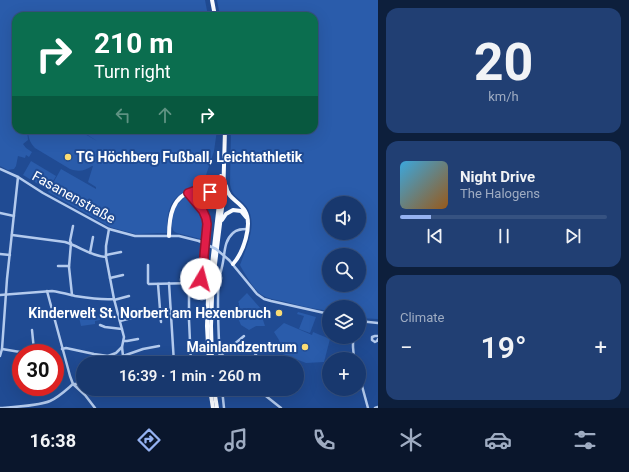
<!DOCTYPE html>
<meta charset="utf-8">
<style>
:root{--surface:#18386e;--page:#213f73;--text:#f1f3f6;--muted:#9facc2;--line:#365281;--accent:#95b2f1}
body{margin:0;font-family:Roboto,sans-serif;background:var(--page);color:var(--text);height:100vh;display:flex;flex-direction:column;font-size:15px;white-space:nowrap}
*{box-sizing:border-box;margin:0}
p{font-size:13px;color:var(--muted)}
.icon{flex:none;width:22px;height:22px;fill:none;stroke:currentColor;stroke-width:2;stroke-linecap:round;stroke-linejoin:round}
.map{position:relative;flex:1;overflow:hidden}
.sheet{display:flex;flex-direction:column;gap:8px;padding:8px;background:#0d1f3c;width:251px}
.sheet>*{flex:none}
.banner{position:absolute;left:12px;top:12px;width:306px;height:122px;border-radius:12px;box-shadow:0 4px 16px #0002,0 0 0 1px var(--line);background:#0b6e4f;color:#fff;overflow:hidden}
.tools{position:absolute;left:322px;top:196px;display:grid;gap:8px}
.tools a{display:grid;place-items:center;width:44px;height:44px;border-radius:50%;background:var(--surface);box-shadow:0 4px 16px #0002,0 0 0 1px var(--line);font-size:20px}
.speed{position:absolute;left:12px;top:344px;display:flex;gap:8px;font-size:20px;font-weight:700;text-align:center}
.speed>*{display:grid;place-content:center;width:52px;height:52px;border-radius:50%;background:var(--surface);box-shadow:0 4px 16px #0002,0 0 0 1px var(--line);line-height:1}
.speed .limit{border:6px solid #d22;background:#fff;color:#111}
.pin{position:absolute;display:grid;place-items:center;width:34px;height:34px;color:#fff;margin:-17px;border-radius:8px;box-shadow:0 2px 6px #0006}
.me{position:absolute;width:44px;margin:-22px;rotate:8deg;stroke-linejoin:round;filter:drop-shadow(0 0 3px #0008)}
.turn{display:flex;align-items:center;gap:14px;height:84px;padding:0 16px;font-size:18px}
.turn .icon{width:52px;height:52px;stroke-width:2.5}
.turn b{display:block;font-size:28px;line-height:34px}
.lanes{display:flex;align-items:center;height:38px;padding:0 16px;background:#0003;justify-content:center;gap:20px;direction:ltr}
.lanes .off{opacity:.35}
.big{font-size:30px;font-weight:600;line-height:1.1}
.sheet .widget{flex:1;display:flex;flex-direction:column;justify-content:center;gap:6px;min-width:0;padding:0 14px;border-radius:12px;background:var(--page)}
.sheet .dial{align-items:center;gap:0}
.dial b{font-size:52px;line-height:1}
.song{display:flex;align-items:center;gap:12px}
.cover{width:48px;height:48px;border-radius:6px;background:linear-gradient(135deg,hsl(200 70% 55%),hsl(30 70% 35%))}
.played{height:4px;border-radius:2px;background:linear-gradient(90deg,var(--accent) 15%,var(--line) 15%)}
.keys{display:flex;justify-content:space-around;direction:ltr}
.heat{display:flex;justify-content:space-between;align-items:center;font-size:22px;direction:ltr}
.trip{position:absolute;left:76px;top:356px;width:228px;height:40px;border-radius:20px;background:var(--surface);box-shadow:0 4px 16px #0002,0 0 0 1px var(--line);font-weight:600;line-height:40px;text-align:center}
.tabs{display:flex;height:64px;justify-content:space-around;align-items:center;background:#0a162c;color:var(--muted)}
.tabs .icon{width:28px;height:28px}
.tabs .current{color:var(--accent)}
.tabs b{font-size:18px;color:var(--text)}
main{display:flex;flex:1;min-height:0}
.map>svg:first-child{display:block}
.green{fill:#2a5cab;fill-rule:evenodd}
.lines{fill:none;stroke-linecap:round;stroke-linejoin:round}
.street{stroke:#b3caed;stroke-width:2.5}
.primary{stroke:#f9fbff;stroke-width:4}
.street-bridge{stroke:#b3caed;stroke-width:2.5}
.route-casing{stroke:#92132f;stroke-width:10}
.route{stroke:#e11d48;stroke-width:7}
.poi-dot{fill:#fadc74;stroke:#204b93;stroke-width:1.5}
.labels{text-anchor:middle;stroke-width:4;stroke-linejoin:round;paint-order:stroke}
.poi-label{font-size:14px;font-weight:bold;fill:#fff;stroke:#204b93;text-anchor:end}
.street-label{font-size:14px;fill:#fff;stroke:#204b93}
</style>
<main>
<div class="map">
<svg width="378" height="408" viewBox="0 0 378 408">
<rect width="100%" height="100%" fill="#204b93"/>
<g class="green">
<polygon points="0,0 205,0 208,16 16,16 16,130 27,130 28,140 23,144 26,148 32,152 29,157 26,155 25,158 18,156 16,166 14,169 8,170 0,166"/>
<path d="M217,0H378V319L359,318V307H329V311C314,309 300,306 286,302C277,300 267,299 259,293C252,286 246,276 241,267L240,265C246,248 259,223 246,206C239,197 232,197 230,184L231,130H314V16H220ZM329,203H359V233H329ZM329,255H359V285H329Z"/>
<path d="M28,130H78L97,141L80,130H217L214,151L204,181C195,186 181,192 174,200C167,209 167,222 167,233H158L136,234L124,231L110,227L48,192L61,169L96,189V187L88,182L93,166H92C85,171 78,172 70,169L35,148C30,143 28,137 28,130Z"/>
<polygon points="31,161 56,176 48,190 23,175"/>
<path d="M185,197C197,198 205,212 207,223C208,229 206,235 205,240L177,233C172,231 172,228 172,222C171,211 177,204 185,197Z"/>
<polygon points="247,293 262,310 261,314 265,326 256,326 249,330 241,325 237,316 239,303 238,302"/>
<polygon points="298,312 316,317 310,333 299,329 304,316 297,314"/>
<polygon points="78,313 100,316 100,320 95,321 95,324 81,326"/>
<polygon points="284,323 312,335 313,332 330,339 324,362 306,363 283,354 279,340 274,332"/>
</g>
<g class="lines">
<g class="street">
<polyline points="0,169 18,177 43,193 109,229 135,236 179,236 199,241"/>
<polyline points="0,213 14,216"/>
<path d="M12,235L65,242C79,246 90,256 106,257"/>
<polyline points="90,253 93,237"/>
<polyline points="0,254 10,255"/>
<polyline points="106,255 121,252"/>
<polyline points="229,260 257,294 264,299 271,301 329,314"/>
<path d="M148,265V283L149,284L195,283C198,281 201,280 202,277C205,273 204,267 204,262C204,250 209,229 206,218C203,209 194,201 188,193"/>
<polyline points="58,266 69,266"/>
<polyline points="110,278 123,275"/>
<polyline points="169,283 174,363"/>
<polyline points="189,283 189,320 191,363"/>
<polyline points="158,284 161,322"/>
<polyline points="47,291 70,376 73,384 85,395 95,408"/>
<path d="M0,295L52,291C60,292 67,294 75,296C88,298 100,300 114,299"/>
<polyline points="72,295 69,267 71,243 70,241 73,226"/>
<polyline points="114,300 129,296"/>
<polyline points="120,321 135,317"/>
<polyline points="359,321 378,323"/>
<polyline points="100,325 105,327 122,329"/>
<polyline points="378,336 375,336 372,337 372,340 375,342 377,341 378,339"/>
<polyline points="353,337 353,347 354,359"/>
<polyline points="124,341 127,341 138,339"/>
<polyline points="122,347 123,356 143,349 159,346"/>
<polyline points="2,349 20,352 34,350 32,330"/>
<polyline points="62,349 66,348 94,354 108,356 116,353 122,347 124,337 114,299 106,257 106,246 109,229"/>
<polyline points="20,352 21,361"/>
<polyline points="0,356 2,349 7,279 18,177"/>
<polyline points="220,356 244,336"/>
<polyline points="348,359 353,354"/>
<polyline points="108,363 108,356"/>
<path d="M220,363C219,343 218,324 218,304C218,296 218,288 219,280C220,274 222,268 223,262C225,252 224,241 233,233C237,229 242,229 247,229"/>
<polyline points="250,363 256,354"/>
<polyline points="359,375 368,408"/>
<polyline points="203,389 210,390"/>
<polyline points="222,389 224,408"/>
<polyline points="257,389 281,408"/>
<path d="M0,408C14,407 38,406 50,401C59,397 66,390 73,384H83"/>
<polyline points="375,408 378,407"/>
</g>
<g class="primary">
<polyline points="212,0 215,16"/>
<path d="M226,186C228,200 239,200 245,211C253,225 243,253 233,264"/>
<path d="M206,191C213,194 216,197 218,204"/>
<polyline points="222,220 226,214 233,210 241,211 246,217"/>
<path d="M169,236C169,217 172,195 194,191C200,190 207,191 212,189C217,186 219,181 221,176"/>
<polyline points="209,363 207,326 208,299 222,178"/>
<polyline points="212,363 211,326 212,298 214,272 223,200 225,130"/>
<polyline points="210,389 213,408"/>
<polyline points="214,389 217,408"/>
</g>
<polyline class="street-bridge" points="199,241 216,249 229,260"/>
</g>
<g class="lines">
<g class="route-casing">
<path id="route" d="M201,279L204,274V256L207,224L206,218L203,211L188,193C195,190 203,189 210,192"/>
</g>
<use href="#route" class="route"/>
</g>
<g class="poi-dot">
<circle cx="68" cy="157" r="4"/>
<circle cx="279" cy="313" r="4"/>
<circle cx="305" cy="347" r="4"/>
</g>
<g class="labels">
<g class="poi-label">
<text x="76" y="162" text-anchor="start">TG Höchberg Fußball, Leichtathletik</text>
<text x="271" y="318">Kinderwelt St. Norbert am Hexenbruch</text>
<text x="297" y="352">Mainlandzentrum</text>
</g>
<g class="street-label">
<text transform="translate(74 197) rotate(29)" y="5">Fasanenstraße</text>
</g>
</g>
</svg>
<div class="tools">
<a><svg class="icon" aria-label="sound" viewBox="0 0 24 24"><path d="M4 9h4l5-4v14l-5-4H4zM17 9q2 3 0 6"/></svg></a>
<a><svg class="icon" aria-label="search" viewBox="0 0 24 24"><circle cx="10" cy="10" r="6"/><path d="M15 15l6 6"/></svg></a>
<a><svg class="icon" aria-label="layers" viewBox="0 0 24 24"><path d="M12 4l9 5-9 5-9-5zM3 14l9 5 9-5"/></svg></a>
<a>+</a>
</div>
<div class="speed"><div class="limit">30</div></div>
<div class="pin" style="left:210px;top:192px;background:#d93025"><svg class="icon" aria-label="arrive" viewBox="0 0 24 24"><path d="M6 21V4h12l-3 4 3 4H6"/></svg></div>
<svg class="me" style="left:201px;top:279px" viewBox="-20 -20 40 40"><circle r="19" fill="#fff"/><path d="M0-13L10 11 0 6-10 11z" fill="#e11d48"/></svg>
<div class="trip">16:39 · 1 min · 260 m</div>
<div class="banner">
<div class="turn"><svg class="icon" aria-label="right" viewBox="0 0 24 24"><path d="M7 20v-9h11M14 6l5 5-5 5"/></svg><div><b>210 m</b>Turn right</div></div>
<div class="lanes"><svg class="icon off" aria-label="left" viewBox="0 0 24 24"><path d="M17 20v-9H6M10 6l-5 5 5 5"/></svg><svg class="icon off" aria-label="ahead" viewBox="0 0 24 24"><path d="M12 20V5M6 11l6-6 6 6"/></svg><svg class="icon" aria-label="right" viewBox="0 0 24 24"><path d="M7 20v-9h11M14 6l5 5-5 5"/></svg></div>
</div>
</div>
<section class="sheet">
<div class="widget dial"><b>20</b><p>km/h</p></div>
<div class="widget">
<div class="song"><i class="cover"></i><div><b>Night Drive</b><p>The Halogens</p></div></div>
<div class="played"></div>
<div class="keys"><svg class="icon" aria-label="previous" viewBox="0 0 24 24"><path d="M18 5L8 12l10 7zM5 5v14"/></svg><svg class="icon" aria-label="pause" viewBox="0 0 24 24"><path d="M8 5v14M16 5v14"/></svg><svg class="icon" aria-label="next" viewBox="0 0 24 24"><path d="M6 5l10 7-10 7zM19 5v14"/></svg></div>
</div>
<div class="widget"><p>Climate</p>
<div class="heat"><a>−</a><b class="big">19°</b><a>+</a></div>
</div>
</section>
</main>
<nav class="tabs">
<b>16:38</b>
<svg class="icon current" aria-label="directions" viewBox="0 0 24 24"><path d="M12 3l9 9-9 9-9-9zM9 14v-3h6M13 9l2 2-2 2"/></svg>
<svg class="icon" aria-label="music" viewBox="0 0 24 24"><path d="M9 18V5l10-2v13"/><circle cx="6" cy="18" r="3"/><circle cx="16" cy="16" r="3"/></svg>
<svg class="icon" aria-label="phone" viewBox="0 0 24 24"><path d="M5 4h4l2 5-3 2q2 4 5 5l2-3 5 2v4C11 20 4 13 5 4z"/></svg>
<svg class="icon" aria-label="climate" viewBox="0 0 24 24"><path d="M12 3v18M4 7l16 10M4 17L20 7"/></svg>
<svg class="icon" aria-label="car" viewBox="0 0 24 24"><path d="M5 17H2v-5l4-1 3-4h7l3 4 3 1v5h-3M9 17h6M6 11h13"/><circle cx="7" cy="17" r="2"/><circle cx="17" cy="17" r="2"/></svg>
<svg class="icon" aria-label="filters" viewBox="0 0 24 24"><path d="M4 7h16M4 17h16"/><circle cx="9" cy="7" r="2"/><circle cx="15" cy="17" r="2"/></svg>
</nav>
